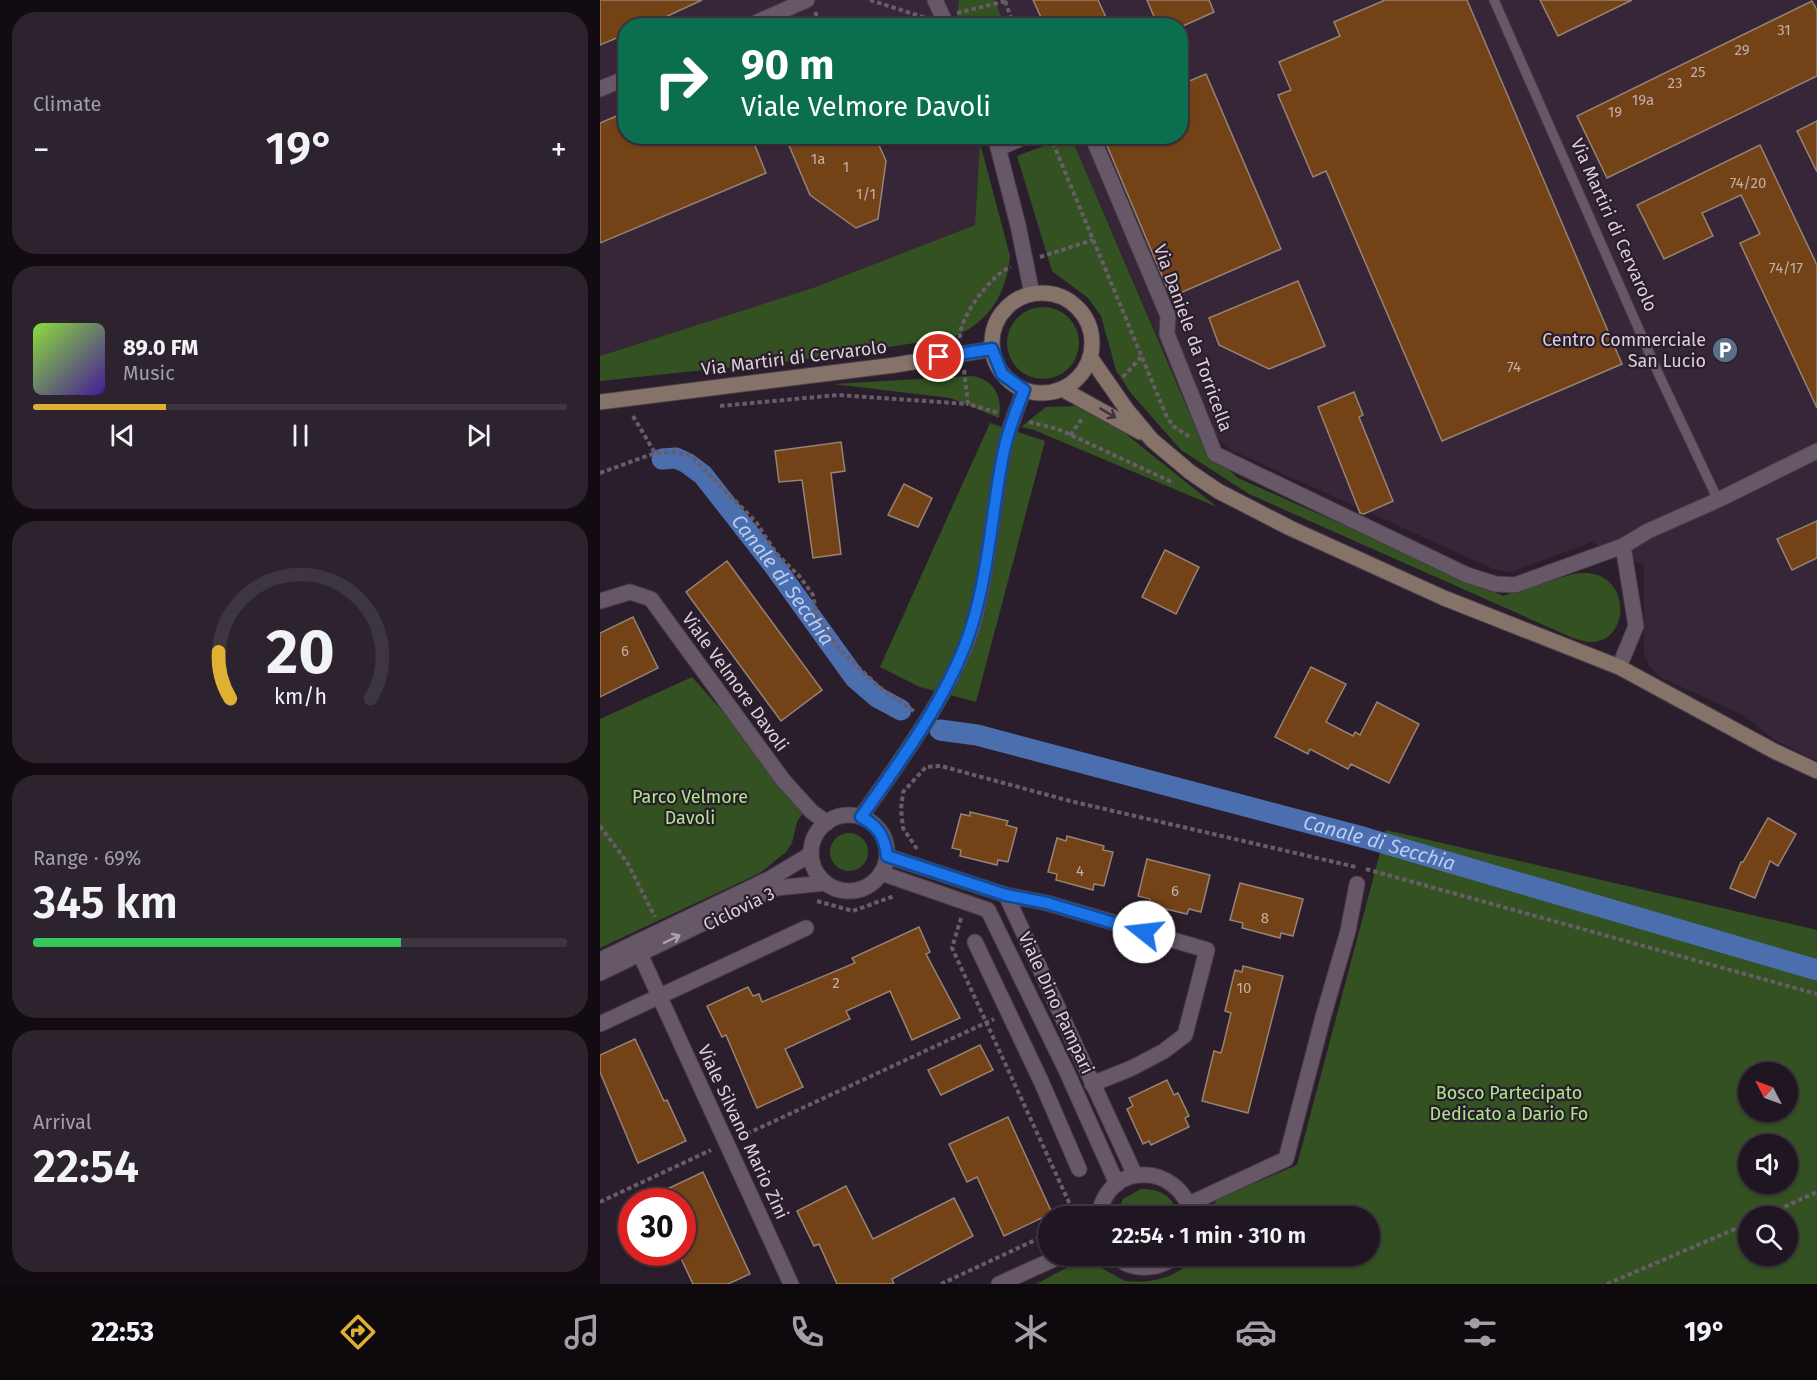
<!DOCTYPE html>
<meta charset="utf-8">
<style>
:root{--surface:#201621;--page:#2d232e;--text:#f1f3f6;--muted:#a29fa5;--line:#3d353f;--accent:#e0b034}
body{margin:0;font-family:"Fira Sans",sans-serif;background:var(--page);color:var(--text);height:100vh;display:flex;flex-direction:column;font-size:22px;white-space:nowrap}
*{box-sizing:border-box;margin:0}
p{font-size:20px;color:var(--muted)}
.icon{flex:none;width:33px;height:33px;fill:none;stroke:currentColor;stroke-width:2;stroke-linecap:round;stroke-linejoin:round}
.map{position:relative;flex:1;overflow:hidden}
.details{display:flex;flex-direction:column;gap:12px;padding:12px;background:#120c12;width:600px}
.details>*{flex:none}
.hud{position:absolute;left:18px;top:18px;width:570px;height:126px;border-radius:24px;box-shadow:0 2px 4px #0004,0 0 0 2px var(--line);background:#0b6e4f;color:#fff;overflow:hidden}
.needle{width:39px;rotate:312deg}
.buttons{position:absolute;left:1138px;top:1062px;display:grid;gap:12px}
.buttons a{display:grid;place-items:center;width:60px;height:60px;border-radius:50%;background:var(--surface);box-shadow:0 2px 4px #0004,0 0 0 2px var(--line);font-size:30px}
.speed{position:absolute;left:18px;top:1188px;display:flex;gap:12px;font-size:30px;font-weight:700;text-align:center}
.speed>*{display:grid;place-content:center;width:78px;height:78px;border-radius:50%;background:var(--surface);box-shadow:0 2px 4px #0004,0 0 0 2px var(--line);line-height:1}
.speed .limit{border:9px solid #d22;background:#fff;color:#111}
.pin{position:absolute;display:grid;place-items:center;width:51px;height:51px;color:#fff;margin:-26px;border:3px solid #fff;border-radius:50%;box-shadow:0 2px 6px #0007}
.me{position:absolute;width:66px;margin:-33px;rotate:286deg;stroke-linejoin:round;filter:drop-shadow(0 0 4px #0008)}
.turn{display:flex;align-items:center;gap:21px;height:126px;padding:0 24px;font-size:27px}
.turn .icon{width:78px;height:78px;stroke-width:2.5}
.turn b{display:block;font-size:42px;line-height:51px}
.big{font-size:45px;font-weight:600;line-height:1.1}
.details .widget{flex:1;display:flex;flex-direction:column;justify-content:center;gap:9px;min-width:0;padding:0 21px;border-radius:24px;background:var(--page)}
.details .dial{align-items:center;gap:0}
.dial svg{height:156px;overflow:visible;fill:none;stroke:var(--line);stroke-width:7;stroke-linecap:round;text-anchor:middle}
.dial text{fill:var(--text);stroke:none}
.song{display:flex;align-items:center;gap:18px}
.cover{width:72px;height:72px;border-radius:9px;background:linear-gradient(135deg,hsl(90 70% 55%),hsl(260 70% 35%))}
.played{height:6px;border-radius:3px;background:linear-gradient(90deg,var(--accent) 25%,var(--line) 25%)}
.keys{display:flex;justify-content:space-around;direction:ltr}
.heat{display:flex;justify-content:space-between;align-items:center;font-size:33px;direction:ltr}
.charge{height:9px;border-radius:4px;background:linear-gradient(90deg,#34c759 69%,var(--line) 0)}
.trip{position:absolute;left:438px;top:1206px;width:342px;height:60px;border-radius:30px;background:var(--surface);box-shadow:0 2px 4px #0004,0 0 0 2px var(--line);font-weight:600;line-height:60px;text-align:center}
.tabs{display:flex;height:96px;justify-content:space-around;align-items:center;background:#0d090d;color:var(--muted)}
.tabs .icon{width:42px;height:42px}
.tabs .current{color:var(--accent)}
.tabs b{font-size:27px;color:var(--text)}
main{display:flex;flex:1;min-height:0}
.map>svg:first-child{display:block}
.built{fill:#372638}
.green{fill:#345121;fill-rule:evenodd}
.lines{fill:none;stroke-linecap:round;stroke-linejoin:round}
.canal{stroke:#4a6eae;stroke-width:21}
.building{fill:#734317;stroke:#968375;stroke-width:1.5}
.service-casing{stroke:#473c47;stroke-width:11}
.minor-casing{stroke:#473c47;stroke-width:17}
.secondary-casing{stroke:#473c47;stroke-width:17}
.path{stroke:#685c69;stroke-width:4;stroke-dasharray:4.5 3;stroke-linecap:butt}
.service{stroke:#675868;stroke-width:9}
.minor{stroke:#675868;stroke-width:15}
.secondary{stroke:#85736a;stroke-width:15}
.oneway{stroke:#42333c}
.oneway2{stroke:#aba1ac}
.route-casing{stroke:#114b97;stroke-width:15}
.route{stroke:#1a73e8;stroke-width:10}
.labels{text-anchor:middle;stroke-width:4.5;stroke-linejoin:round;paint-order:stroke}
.number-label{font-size:15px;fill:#c0aea9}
.street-label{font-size:18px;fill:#d9d1da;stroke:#2b1e2c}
.poi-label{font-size:18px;fill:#d9d1da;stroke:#2b1e2c;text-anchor:end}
.park-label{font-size:18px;fill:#abe787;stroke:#2b1e2c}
.water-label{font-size:20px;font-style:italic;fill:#b8cdf2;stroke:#2b1e2c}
</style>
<main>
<section class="details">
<div class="widget"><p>Climate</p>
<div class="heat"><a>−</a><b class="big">19°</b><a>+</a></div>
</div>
<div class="widget">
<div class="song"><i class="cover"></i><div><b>89.0 FM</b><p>Music</p></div></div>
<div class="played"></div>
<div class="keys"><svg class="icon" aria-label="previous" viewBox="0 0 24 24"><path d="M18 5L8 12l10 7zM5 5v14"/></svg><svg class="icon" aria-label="pause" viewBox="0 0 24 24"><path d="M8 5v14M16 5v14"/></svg><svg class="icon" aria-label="next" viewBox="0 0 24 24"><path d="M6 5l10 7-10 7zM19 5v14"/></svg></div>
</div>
<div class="widget dial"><svg viewBox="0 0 100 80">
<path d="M14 69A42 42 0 1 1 86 69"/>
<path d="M14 69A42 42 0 0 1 8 45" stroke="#e0b034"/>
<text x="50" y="56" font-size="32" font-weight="700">20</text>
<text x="50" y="72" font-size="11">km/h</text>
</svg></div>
<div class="widget"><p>Range · 69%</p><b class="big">345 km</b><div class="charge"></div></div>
<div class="widget"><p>Arrival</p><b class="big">22:54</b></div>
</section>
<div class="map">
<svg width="1217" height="1284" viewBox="0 0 1217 1284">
<rect width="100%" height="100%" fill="#2b1e2c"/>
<polygon class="built" points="0,0 1217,0 1217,761 1175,740 1144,716 1060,677 1049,666 1044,653 1044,565 992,542 911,572 896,570 631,450 612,434 600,435 471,137 580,136 580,26 26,26 26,136 389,137 380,143 375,225 213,288 0,356"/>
<g class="green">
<polygon points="359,0 395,0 404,25 360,25 357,18"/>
<path d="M467,137H471L604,447L638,478L903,596L973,574C1032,563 1033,641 992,642C986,642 979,640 973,638L649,494L581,450L530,392L516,370L501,316L488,298L452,271L417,156Z"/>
<path d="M380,143L410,256C406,296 388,324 350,338L191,361L0,381V356L213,288L375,225Z"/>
<circle cx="443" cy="343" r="36"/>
<path d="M372,376C394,379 403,397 399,418L350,398L233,384Z"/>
<polygon points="480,406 506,418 617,507 434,430 421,427 446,407"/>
<polygon points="390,423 445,441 376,702 320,687 280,667"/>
<polygon points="92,677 211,811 202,814 197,822 192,843 186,852 160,873 0,948 0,719"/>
<path d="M786,830L1217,930V1284H436C449,1278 469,1264 483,1264C502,1264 510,1275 526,1281C553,1284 579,1277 596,1256H770V1216H607L617,1199L697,1165ZM1149,1072H1188V1112H1149ZM1149,1144H1188V1184H1149ZM1149,1216H1188V1256H1149Z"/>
<circle cx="249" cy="852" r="19"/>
<path d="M541,1189C560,1188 574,1197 578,1216H516L523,1199Z"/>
</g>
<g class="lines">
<g class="canal">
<path id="s1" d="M62,459L76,458L87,463L103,475L175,567L255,678L277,697L301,710"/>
<path id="s2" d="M340,730L377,735L766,838L1217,970"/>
</g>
</g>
<g class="building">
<polygon points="0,0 102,0 46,26 26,26 26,34 0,45"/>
<polygon points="433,0 498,0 510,26 445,26"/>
<polygon points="547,0 609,0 614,12 583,26 558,26"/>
<polygon points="785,0 867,0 1022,364 842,441 726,171 713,177 678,95 691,90 679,62 740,36 734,22"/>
<polygon points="940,0 1032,0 958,36"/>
<polygon points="1212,1 1217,10 1217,76 1007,178 977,116"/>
<polygon points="606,74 681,249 571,297 503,136 580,136 580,85"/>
<polygon points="26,112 26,136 151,136 166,173 0,243 0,123"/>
<polygon points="1217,121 1217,172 1197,131"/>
<polygon points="185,136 275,136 286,161 278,219 256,228 210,195"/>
<polygon points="1160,145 1217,265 1217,408 1140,243 1160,234 1141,195 1102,213 1113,236 1064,259 1037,205"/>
<polygon points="698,281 725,346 669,369 619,345 609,318"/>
<polygon points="754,392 763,415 759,417 793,501 764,514 760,513 718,407"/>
<polygon points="241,442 245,471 231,473 241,554 213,558 202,480 179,482 175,451"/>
<polygon points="304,484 332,498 318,527 288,515"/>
<polygon points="1217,521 1217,558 1192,570 1177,539"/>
<polygon points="565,550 599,567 576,614 542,597"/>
<polygon points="127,561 222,690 181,721 86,592"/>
<polygon points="33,617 58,668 0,697 0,633"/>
<polygon points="711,667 746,684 726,722 753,736 755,732 760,735 777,702 819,724 789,783 751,764 748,769 710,749 708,754 675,737"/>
<polygon points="370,812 408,821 406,825 417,828 408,862 398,860 397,865 360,856 361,850 352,848 361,814 370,816"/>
<polygon points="1168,818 1196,834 1178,866 1170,861 1155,898 1130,888 1141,862 1143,862"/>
<polygon points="467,836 504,846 503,850 513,852 504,886 494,884 493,890 456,880 457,874 448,872 457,838 466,841"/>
<polygon points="547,859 610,875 601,912 589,909 587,914 549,905 550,899 538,896"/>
<polygon points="640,883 703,899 693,936 681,933 680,938 642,928 643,923 630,920"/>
<polygon points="319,927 330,952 326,954 360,1018 312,1040 290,991 246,1011 250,1019 185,1049 203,1087 157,1108 126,1035 122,1037 107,1006 148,987 153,996 159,994 162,1002 255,963 252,958"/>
<polygon points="643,966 683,976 648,1113 602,1101 614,1051 621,1053 623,1046 631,1013 625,1011 635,970 642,972"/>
<polygon points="35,1039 64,1101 67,1100 86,1141 38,1163 0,1072 0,1055"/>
<polygon points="380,1045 393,1070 341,1095 328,1070"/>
<polygon points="567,1080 574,1095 578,1093 589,1116 585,1118 589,1127 551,1145 549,1141 543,1144 527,1109 533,1106 529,1098"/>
<polygon points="408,1117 452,1213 404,1236 377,1177 367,1182 349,1144"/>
<polygon points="103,1172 150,1274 128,1284 93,1284 78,1252 82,1252 82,1202 40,1202"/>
<polygon points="246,1186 273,1239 354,1198 373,1236 292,1279 294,1284 237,1284 219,1244 214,1246 197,1211"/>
</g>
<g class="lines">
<g class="service-casing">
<polyline id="service" points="894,0 1059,375 1118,500"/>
</g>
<g class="minor-casing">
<g id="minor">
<polyline points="335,0 347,26"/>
<polyline points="148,26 207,0"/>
<polyline points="0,89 26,78"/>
<polyline points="395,136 418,225 432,294"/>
<polyline points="492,136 568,316 567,334 615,454 867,575 896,584 915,585 1023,546 1036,626 1019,667"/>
<polyline points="399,148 427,136"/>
<polyline points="1023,546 1048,531 1118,500 1217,451"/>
<polyline points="0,601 30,592 51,599 183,780 211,811 227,823"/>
<circle cx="249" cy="853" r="38"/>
<path d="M261,817C300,761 353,690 373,625C389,569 392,511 403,455C407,433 416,411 424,390"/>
<polyline points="287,856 406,895 535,1175"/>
<polyline points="281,873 388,910 466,1070 517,1184"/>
<polyline points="406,895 447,903 607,950 585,1035 564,1051 532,1068 492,1084"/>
<polyline points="375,942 441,1081 479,1169"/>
<polyline points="35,943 191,1284"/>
<polyline points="0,960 171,878 211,854"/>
<polyline points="0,973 176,888 225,883"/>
<polyline points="0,1024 206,928"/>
<polyline points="589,1204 686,1159 723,1017 748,931 757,884"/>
<path d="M499,1216C507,1160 580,1162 592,1216"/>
<path d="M515,1256C532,1272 559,1270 576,1256"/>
<polyline points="399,1284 461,1256"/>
</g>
</g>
<g class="secondary-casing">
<g id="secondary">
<circle cx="442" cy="343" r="50"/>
<polyline points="490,357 527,410 552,440 590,472 618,491 690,528 844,598 1019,667 1174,751 1217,771"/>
<polyline points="462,389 540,432"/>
<polyline points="0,402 295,365 392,349"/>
</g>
</g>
<g class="path">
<polyline points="270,0 326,18"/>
<polyline points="405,1 414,26"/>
<polyline points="215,12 220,24"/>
<polyline points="357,13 406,1"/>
<polyline points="450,136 566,415 573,426 591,438"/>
<polyline points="440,257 493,240"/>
<path d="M360,338C358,319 392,273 411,267"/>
<polyline points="364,370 368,404 399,413"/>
<polyline points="523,377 541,357"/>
<polyline points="120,406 238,395 368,404"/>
<polyline points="33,416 55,453"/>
<polyline points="429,422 458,429 574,483"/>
<polyline points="470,435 482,419"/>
<polyline points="0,473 55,453 74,452 91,456 156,522 176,553 200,577 213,595 217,617 239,649 279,687 315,712"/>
<polyline points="0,826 27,862 55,917"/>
<polyline points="317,849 303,828 301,809 303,792 326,767 341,766 470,801 756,867"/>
<polyline points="766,869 1217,994"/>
<polyline points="217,901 253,911 294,896"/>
<polyline points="361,918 352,948 473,1211 470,1216"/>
<polyline points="140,1137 394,1019"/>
<polyline points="0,1202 111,1150"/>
<polyline points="1164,1216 1217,1192"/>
<polyline points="341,1284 448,1234"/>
<polyline points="1007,1284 1149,1223"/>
</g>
<use href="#service" class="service"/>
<use href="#minor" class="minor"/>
<use href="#secondary" class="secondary"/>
</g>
<defs><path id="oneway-shaft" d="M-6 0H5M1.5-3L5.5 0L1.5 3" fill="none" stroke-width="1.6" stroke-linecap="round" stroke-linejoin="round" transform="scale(1.5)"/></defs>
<use class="oneway" href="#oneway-shaft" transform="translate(508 413) rotate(31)"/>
<use class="oneway2" href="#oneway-shaft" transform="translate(72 939) rotate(-26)"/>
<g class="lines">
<g class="route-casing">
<path id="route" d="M339,357L392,349L402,374L424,390C416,411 407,433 403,455C392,511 389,569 372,625C352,692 301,760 261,817C278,826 285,837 287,856L406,895L447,903L544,932"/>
</g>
<use href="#route" class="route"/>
</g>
<defs>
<g id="parking-disc" transform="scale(1.35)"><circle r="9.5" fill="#5c6f8a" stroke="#2b1e2c"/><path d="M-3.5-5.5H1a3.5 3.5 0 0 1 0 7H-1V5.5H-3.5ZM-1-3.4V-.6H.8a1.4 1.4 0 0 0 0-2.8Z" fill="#fff"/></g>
</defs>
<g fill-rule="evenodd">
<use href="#parking-disc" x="1125" y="350"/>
</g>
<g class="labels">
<g class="number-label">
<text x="1184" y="35">31</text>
<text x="1142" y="55">29</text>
<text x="1098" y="77">25</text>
<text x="1075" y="88">23</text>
<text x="1043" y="105">19a</text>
<text x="1015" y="117">19</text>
<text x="218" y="164">1a</text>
<text x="246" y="172">1</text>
<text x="1148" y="188">74/20</text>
<text x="266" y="199">1/1</text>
<text x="1186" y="273">74/17</text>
<text x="914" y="372">74</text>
<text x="25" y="656">6</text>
<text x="480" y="876">4</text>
<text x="575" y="896">6</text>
<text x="665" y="923">8</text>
<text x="236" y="988">2</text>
<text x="644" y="993">10</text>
</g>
<g class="street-label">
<text transform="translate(1014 225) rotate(66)" y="6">Via Martiri di Cervarolo</text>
<text transform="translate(593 338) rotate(70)" y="6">Via Daniele da Torricella</text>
<text transform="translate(194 358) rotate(-7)" y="6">Via Martiri di Cervarolo</text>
<text transform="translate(135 682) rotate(54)" y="6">Viale Velmore Davoli</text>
<text transform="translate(139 909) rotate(-26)" y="6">Ciclovia 3</text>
<text transform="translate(456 1003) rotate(65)" y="6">Viale Dino Pampari</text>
<text transform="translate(143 1132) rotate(65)" y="6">Viale Silvano Mario Zini</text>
</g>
<g class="poi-label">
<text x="1106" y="346">Centro Commerciale<tspan x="1106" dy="21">San Lucio</tspan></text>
</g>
<g class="park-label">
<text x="90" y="803">Parco Velmore<tspan x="90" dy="21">Davoli</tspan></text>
<text x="909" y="1099">Bosco Partecipato<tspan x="909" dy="21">Dedicato a Dario Fo</tspan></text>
</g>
<g class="water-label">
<text dy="7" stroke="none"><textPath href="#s1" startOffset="178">Canale di Secchia</textPath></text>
<text dy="7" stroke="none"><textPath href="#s2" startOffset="454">Canale di Secchia</textPath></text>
</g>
</g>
</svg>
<div class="buttons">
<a><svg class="needle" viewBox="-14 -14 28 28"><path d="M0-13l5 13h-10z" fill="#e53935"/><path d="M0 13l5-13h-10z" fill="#a29fa5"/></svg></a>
<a><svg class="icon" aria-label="sound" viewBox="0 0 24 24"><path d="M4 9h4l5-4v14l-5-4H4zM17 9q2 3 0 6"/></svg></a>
<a><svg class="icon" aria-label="search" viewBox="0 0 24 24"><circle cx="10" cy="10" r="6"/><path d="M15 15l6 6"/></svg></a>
</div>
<div class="speed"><div class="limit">30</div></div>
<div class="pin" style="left:339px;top:357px;background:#d93025"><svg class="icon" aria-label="arrive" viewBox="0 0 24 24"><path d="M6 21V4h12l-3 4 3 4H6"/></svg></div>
<svg class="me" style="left:544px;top:932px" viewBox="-20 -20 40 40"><circle r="19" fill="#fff"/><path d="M0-13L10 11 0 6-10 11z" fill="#1a73e8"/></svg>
<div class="trip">22:54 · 1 min · 310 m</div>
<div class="hud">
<div class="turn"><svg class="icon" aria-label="right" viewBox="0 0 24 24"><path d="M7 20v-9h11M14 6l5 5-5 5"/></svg><div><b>90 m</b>Viale Velmore Davoli</div></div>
</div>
</div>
</main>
<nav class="tabs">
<b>22:53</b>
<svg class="icon current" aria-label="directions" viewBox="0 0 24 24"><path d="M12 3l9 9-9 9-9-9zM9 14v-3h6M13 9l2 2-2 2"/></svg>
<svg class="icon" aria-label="music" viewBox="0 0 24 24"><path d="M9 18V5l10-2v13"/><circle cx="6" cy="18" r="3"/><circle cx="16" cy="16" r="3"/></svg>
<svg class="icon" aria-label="phone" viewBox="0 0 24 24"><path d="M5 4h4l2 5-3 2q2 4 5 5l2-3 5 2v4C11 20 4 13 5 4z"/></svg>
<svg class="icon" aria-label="climate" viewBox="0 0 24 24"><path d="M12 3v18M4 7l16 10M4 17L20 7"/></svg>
<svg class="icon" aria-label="car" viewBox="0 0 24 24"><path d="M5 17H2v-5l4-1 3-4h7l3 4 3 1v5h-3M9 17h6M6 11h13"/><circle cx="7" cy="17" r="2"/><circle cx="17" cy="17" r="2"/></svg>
<svg class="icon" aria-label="filters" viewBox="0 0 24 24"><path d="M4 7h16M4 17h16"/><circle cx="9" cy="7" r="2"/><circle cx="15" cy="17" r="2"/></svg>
<b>19°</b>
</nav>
